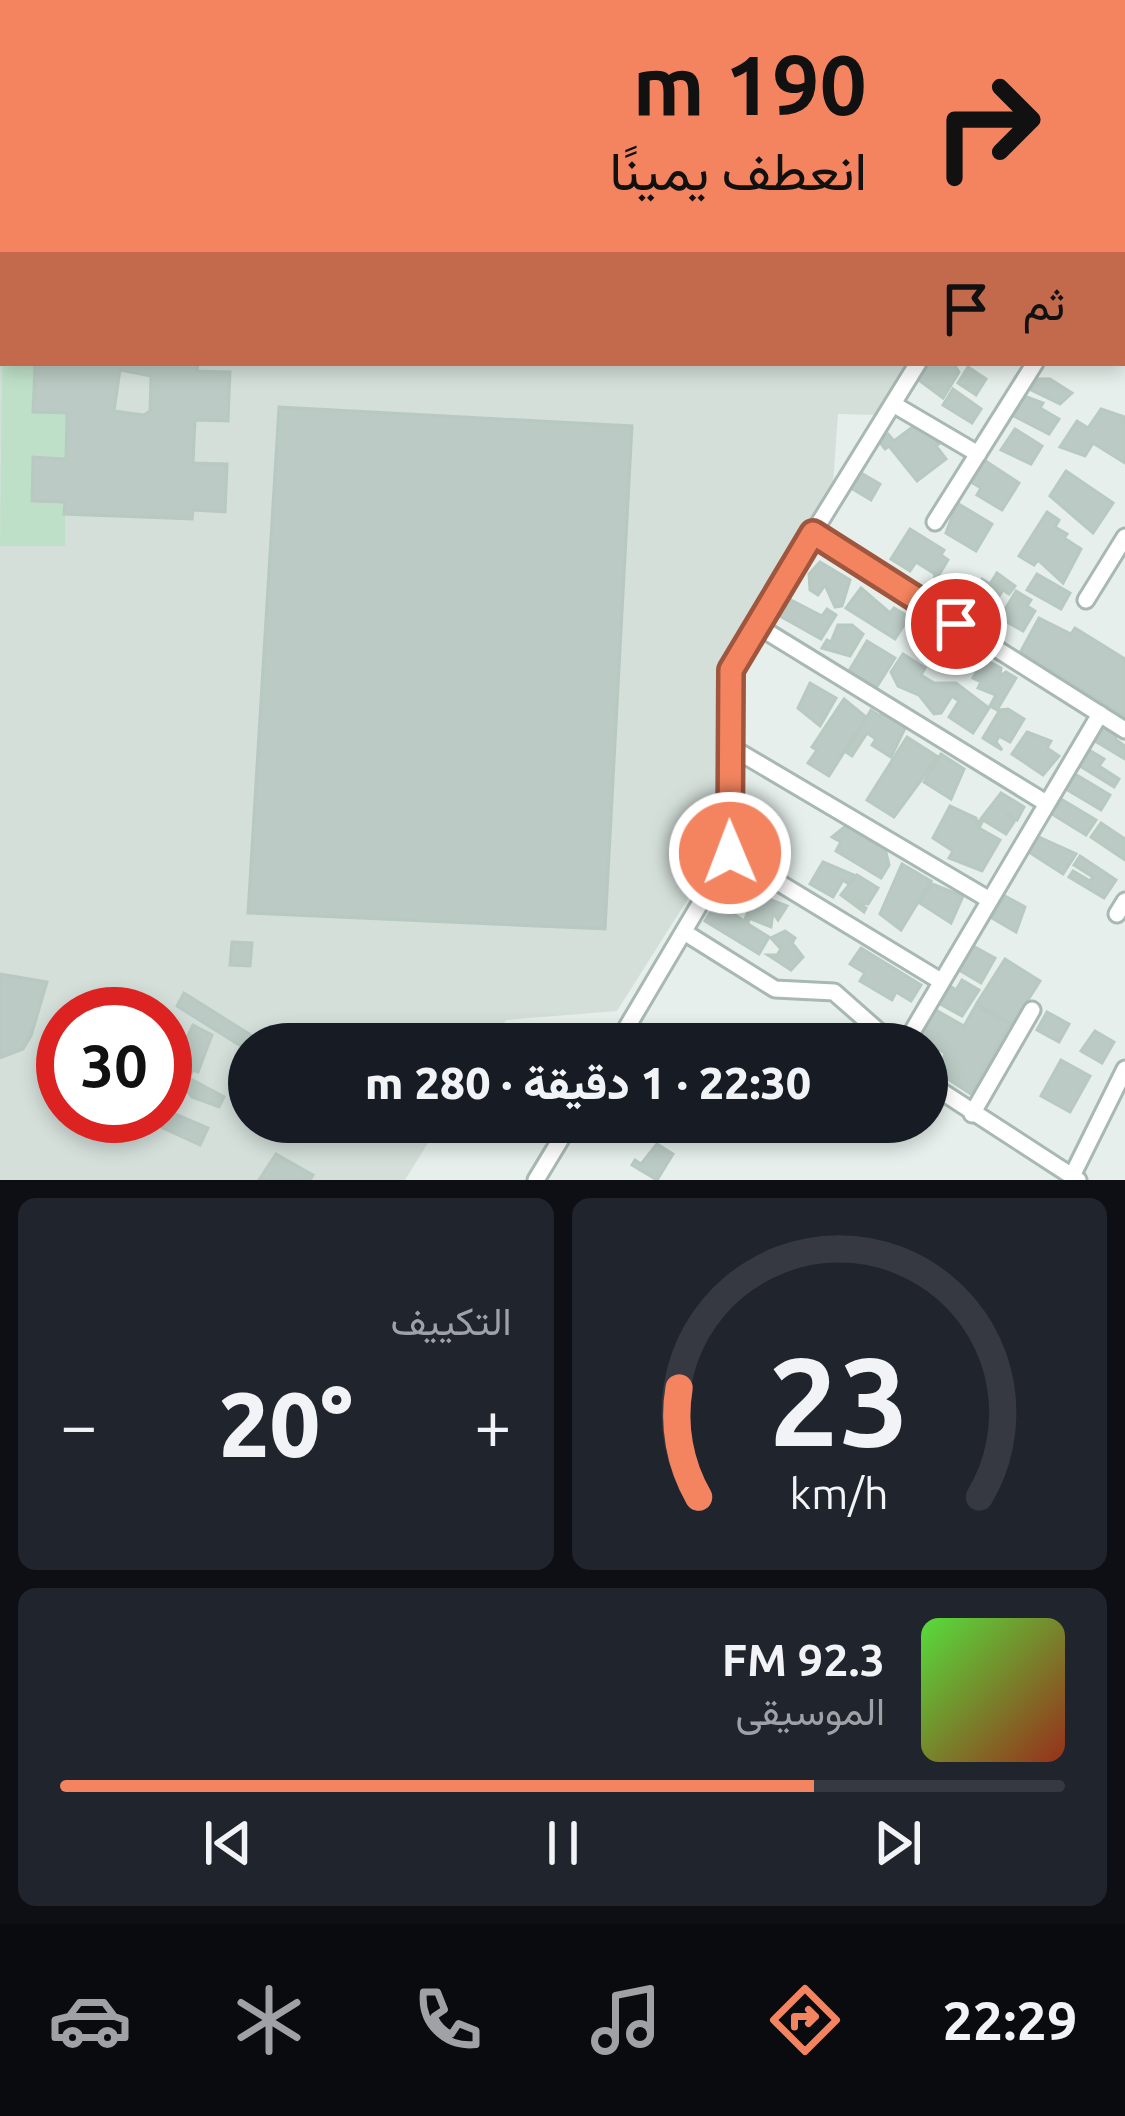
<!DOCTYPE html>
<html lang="ar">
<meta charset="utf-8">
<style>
:root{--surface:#171b24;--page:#20242c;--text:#f1f3f6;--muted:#9ea1a6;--line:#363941;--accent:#f4845f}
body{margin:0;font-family:Ubuntu,Vazirmatn,sans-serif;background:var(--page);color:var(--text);direction:rtl;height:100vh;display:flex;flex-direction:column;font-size:45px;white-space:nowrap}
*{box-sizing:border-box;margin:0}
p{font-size:39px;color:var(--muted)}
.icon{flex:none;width:66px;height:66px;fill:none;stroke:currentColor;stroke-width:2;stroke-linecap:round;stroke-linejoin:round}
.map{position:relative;height:1180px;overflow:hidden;direction:ltr}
.details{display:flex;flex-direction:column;gap:18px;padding:18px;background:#0d0f14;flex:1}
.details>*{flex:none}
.top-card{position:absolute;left:0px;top:0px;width:1125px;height:366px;box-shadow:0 6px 18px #0003;direction:rtl;background:#f4845f;color:#111;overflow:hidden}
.speed{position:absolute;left:36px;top:987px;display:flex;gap:24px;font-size:60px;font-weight:700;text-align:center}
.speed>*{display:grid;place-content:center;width:156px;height:156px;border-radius:50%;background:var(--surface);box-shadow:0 6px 18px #0003;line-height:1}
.speed .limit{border:18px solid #d22;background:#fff;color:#111}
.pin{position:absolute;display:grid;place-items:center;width:102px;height:102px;color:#fff;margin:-51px;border:6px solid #fff;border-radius:50%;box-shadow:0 3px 12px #0007}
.me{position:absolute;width:132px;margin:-66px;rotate:359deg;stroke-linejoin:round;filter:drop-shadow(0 0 9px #0008)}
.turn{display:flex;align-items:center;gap:42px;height:252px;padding:0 60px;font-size:54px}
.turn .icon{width:156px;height:156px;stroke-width:2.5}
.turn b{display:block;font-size:84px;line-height:102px}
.then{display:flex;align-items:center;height:114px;padding:0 60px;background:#0003;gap:24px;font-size:45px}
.big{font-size:90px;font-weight:800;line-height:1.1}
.details .widget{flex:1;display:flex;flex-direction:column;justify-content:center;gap:18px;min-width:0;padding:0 42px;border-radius:18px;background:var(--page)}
.details .dial{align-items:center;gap:0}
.dial svg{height:312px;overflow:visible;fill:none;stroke:var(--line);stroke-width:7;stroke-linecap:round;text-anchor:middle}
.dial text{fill:var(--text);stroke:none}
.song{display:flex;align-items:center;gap:36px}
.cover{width:144px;height:144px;border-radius:18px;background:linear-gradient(135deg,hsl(110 70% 55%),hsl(10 70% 35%))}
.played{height:12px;border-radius:6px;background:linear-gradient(90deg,var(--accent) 75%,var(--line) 75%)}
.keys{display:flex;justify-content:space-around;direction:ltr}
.heat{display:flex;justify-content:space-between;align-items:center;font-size:66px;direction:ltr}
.details .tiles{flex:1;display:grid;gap:18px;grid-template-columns:1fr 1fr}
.widget:last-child{grid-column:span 2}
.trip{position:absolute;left:228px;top:1023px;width:720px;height:120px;border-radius:60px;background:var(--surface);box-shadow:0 6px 18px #0003;font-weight:800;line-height:120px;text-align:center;direction:rtl}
.dock{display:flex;height:192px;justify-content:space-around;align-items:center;background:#090b0e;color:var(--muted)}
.dock .icon{width:84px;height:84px}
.dock .selected{color:var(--accent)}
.dock b{font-size:54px;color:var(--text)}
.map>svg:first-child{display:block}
.built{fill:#d4dfda;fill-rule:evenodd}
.green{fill:#bfe0c8}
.building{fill:#bbcac4;stroke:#b8c9c2;stroke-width:3;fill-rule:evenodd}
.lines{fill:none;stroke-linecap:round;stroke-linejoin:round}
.minor-casing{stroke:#a8b8b2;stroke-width:21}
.major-casing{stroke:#c2cac8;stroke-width:24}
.minor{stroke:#fff;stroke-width:15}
.major{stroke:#6aa596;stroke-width:18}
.route-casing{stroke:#9f563e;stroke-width:30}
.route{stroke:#f4845f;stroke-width:21}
</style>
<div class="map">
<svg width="1125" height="1180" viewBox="0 0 1125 1180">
<rect width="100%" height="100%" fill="#e6efeb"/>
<path class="built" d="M0,0L888,3H3V363H907L876,415L838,414L833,484L719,664L720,848L617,1011L506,1020L490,1044H249V1122H441L405,1180H0ZM63,1014H165V1116H63Z"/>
<polygon class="green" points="3,296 3,363 69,363 34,412 67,413 66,459 33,458 32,500 65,502 65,546 0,546"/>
<g class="building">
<polygon points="85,0 212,0 52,3"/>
<polygon points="288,0 569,0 288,3"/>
<path d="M69,363H198L197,371L230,372L228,421L195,420L193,463L227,464L225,512L193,510L192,519L64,514L65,502L32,501L33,457L66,459L67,413L33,412L35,365ZM120,370L151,376L150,411L144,415L114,411Z"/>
<polygon points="929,363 953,363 959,372 943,398 919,380"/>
<polygon points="968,367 986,379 976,395 958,383"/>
<polygon points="1038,379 1050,379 1072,393 1060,404 1031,390"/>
<polygon points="953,389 981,409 972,423 943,405"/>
<polygon points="1024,396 1043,403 1040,408 1059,419 1049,434 1008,413"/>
<polygon points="279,407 632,426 605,929 248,913"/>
<polygon points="1101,409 1125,417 1125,463 1093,443 1085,456 1060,447 1077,421 1088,428"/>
<polygon points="918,423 940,443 936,446 946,459 917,481 889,446 885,449 879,441 888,434 894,441"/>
<polygon points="1015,429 1042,446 1031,464 1001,450"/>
<polygon points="984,460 1019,483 1002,510 977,495 981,488 971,482"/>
<polygon points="1066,471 1113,503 1093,533 1050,496"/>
<polygon points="861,473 880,484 871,500 851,488"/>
<polygon points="957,503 992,524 976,551 946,533"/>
<polygon points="1047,512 1059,520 1055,527 1067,534 1064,538 1081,549 1063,583 1038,560 1034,565 1019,556"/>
<polygon points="910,529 944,550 941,555 948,560 934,583 935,574 916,562 910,571 891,559"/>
<polygon points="820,562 850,580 842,606 835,607 825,585 818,595 810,590 809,574"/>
<polygon points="997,573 1015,586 1009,594 1003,590 987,615 967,602 982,579 990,584"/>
<polygon points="1037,574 1070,593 1061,609 1027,590"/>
<polygon points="861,588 890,613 894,608 909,617 895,639 846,608"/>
<polygon points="1016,591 1031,600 1027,606 1035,611 1023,631 1000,618"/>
<polygon points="787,598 822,616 827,609 836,615 821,639 778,615"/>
<polygon points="1039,618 1071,634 1075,628 1125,659 1125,716 1021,651"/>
<polygon points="923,619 947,632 934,656 910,643"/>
<polygon points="838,625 852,625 863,634 850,656 822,648 827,640 831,642"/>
<polygon points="867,641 895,658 876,688 849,671"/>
<polygon points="903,654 925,668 921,675 934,683 956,683 989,708 973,733 949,717 959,701 952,696 941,713 934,714 919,695 898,686 891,672"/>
<polygon points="984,659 1001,668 1000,676 1006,672 1016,678 997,710 990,706 996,695 978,688 981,682 973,678"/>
<polygon points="810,683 836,698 820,726 798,708"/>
<polygon points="844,699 866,717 829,776 808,763 817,750 812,747"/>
<polygon points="885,707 908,722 891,757 872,745 876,739 867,733 852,756 846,752 871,710 880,716"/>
<polygon points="1008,709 1024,719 1010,742 999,736 996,742 1002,750 983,738 1000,710"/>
<polygon points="1105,724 1118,733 1115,739 1125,746 1125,759 1095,741"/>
<polygon points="1027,732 1051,741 1047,748 1059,756 1043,775 1012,754"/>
<polygon points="907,737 938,757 894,817 867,800"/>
<polygon points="1089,750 1104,759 1099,766 1119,779 1114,787 1080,766"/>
<polygon points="941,754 964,769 951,799 924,782"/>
<polygon points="1075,774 1110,795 1101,810 1066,789"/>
<polygon points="1001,793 1024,807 1017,820 1006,813 1014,822 1006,834 983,820 979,828 1000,840 982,871 949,858 953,851 933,838 950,806 976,818 977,824"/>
<polygon points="1061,799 1096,820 1086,835 1052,814"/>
<polygon points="1101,823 1125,839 1125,860 1091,837"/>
<polygon points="847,825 884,844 889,865 881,878 836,851 841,842 832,837"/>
<polygon points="1039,837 1076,854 1063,874 1029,852"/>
<polygon points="1080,856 1116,880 1104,898 1069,877 1073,871 1090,881 1093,877 1074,865"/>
<polygon points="823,862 856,876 850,885 843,880 833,897 810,884"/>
<polygon points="902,864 931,881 901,930 880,914"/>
<polygon points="857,875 878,888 868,904 857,902 866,908 864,912 841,895"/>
<polygon points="932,884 963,896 951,923 920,903"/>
<polygon points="756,894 787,906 778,920 773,913 771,927 749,918 748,924 769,937 759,954 705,921 719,898 730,895 743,902 743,910 724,907 744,921"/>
<polygon points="1005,896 1025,907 1016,932 992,918"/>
<polygon points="785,931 795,938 792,943 803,957 791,970 768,955 777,955 781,949 771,938"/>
<polygon points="232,942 252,943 250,966 230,965"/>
<polygon points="973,946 995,958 981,983 959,970"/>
<polygon points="861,948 921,985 911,1001 896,992 892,1000 860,981 865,973 850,964"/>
<polygon points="1005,959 1040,981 1012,1025 977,1003"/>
<polygon points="0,974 47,982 31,1036 23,1049 0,1058"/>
<polygon points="962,980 979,990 962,1016 940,1004 950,986 956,990"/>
<polygon points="184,993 265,1044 249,1044 249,1051 177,1006"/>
<polygon points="976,1005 1010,1024 971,1094 939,1073 945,1053 917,1038 934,1009 964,1026"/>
<polygon points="1047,1012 1069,1024 1059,1042 1037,1030"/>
<polygon points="193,1025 212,1035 198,1072 193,1070 189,1078 224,1097 219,1107 192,1097 184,1087 181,1093 165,1084"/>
<polygon points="1095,1031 1114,1042 1102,1063 1081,1051"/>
<polygon points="1061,1060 1090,1076 1070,1112 1041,1096"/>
<polygon points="168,1111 208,1128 200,1145 161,1127"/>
<polygon points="657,1144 673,1154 657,1180 632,1165 635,1160 641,1164"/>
<polygon points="276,1154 313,1175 310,1180 259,1180"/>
</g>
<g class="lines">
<g class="minor-casing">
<g id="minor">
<polyline points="1080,0 1085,3"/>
<polyline points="1122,26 1125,28"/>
<polyline points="1122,223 1125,218"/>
<polyline points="893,404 978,454"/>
<polyline points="935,522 1035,363"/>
<polyline points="813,533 1125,730"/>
<polyline points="1086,600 1125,537"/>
<polyline points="756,625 1046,803"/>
<polyline points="729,746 988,899"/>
<polyline points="730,853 939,980"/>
<polyline points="1117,914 1125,901"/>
<polyline points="684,932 775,989 834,992 893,1044"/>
<polyline points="617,1044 730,853 734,661 918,363"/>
<polyline points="905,1044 1100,714"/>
<polyline points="927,1082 1078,1180"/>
<polyline points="972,1114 1032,1010"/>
<polyline points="1072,1176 1125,1069"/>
<polyline points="536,1180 571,1122"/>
</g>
</g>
<g class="major-casing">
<g id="major">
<polyline points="979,0 984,3"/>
<polyline points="1021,0 1026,3"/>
<polyline points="1122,61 1125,63"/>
<polyline points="1122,88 1125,90"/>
</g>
</g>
<use href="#minor" class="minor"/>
<use href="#major" class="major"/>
</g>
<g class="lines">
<g class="route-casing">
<polyline id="route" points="730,853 731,670 813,533 956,624"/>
</g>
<use href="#route" class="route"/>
</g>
</svg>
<div class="speed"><div class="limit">30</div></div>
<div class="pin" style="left:956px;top:624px;background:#d93025"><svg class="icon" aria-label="arrive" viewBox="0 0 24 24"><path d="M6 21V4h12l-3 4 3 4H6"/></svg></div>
<svg class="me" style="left:730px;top:853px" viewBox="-20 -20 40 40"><circle r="17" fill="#f4845f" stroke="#fff" stroke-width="3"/><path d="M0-11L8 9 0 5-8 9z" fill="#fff"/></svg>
<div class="trip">22:30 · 1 دقيقة · 280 m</div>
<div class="top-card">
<div class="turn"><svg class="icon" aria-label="right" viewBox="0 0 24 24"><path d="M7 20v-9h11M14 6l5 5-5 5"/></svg><div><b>190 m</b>انعطف يمينًا</div></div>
<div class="then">ثم<svg class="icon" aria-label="arrive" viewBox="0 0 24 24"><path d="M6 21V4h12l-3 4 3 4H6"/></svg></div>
</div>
</div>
<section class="details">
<div class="tiles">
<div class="widget dial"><svg viewBox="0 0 100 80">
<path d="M14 69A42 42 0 1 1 86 69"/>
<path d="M14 69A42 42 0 0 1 9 41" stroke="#f4845f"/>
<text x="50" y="56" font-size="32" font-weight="700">23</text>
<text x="50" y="72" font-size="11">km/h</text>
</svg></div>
<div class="widget"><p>التكييف</p>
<div class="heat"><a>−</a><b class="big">20°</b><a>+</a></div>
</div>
<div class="widget">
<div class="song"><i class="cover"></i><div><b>92.3 FM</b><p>الموسيقى</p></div></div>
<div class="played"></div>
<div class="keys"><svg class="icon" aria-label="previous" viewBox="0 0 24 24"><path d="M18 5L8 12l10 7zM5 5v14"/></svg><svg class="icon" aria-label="pause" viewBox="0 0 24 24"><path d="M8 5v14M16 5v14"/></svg><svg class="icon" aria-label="next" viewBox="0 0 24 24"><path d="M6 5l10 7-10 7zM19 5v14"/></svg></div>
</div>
</div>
</section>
<nav class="dock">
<b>22:29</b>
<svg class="icon selected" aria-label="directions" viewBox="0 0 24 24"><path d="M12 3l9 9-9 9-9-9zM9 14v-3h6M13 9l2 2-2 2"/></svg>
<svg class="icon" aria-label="music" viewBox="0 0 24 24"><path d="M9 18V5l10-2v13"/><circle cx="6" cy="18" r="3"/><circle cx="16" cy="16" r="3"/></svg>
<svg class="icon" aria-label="phone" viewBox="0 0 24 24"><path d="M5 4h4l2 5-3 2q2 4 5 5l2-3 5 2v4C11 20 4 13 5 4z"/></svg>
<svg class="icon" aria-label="climate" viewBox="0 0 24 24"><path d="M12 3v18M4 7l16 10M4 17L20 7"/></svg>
<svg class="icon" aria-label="car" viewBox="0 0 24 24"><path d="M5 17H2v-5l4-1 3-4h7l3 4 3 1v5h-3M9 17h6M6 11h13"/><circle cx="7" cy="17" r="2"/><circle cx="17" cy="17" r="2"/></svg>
</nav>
